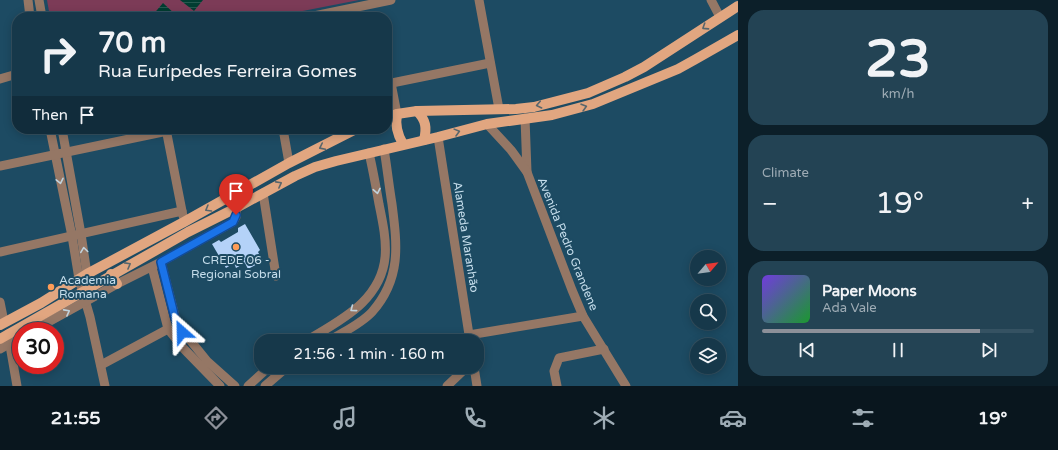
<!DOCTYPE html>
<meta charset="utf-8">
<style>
:root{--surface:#16384a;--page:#234354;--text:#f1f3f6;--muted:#9eacb5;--line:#355262;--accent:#8c9099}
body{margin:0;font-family:"Varela Round",sans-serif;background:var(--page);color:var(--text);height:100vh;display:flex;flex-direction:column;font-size:15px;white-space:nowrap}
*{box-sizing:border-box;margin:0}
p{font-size:13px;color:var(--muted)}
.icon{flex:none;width:22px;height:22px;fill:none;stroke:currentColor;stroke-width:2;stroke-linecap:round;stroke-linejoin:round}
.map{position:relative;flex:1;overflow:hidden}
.sheet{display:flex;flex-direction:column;gap:10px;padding:10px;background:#0c1f29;width:320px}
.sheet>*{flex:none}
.guide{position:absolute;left:12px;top:12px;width:380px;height:122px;border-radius:16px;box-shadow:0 2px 10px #0003,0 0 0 1px var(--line);background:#16384a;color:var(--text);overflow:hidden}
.needle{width:26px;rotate:61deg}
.fabs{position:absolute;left:690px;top:250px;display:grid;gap:8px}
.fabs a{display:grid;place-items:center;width:36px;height:36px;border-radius:50%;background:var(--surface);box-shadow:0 2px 10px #0003,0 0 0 1px var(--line);font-size:20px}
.speed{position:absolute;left:12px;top:322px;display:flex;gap:8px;font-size:20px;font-weight:700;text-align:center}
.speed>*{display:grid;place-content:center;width:52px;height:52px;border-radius:50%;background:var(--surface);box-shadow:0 2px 10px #0003,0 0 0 1px var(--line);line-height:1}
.speed .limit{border:6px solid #d22;background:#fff;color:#111}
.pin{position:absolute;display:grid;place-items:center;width:34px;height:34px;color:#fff;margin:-41px -17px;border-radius:50% 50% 50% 0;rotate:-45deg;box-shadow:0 0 4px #0007}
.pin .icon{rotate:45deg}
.me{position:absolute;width:44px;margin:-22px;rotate:335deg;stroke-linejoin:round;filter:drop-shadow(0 0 3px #0008)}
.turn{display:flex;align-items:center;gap:14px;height:84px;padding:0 20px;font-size:18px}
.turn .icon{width:52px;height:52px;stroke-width:2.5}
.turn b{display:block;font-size:28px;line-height:34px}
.then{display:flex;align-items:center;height:38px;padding:0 20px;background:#0003;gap:8px;font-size:15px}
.big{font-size:30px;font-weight:600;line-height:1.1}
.sheet .widget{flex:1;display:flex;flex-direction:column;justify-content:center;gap:6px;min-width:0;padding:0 14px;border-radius:16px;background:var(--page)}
.sheet .dial{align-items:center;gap:0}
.dial b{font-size:52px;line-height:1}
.song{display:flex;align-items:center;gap:12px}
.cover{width:48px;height:48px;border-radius:6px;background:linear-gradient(135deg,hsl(260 70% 55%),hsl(130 70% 35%))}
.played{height:4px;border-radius:2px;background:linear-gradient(90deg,var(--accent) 80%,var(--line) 80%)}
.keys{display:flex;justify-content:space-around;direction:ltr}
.heat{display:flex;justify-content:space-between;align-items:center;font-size:22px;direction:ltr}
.trip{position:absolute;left:254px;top:334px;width:230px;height:40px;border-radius:16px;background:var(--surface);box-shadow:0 2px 10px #0003,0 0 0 1px var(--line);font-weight:600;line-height:40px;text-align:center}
.menu{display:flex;height:64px;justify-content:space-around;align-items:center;background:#09161e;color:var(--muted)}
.menu .icon{width:28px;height:28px}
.menu .current{color:var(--accent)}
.menu b{font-size:18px;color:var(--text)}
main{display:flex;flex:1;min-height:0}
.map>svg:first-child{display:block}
.garden{fill:#7c3b57}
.water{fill:url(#water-rules)}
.building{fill:#b4d2f8}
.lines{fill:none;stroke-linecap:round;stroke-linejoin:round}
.minor{stroke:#957765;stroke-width:9}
.major{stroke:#e1a680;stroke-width:10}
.oneway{stroke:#58666c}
.oneway2{stroke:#c0d3de}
.route-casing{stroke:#114b97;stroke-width:10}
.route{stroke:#1a73e8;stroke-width:7}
.poi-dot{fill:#fe9c57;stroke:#1d4b63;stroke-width:1.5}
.labels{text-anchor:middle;stroke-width:4;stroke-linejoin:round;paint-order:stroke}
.street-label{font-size:12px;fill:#c5ddeb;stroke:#1d4b63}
.poi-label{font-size:12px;fill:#c5ddeb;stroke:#1d4b63}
</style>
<main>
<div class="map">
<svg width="738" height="386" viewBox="0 0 738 386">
<defs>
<pattern id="water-rules" width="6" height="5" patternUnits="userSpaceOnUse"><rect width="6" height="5" fill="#003d31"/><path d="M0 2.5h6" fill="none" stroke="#24594f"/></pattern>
</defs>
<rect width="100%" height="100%" fill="#1d4b63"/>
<polygon class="garden" points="47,0 359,0 272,17 50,17"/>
<g class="water">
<polygon points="180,0 203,0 194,11"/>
<polygon points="163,3 177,16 176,17 151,17"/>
</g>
<polygon class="building" points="245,224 260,250 258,252 263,261 248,269 245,263 236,268 234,263 226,268 212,244 219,240 221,242 238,232 238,228"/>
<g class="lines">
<g class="minor">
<polyline points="28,0 30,17"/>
<polyline points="39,0 42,17"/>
<polyline points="479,0 499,109"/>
<polyline points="711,0 720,17"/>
<polyline points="309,17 391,0"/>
<polyline points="0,79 17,74"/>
<polyline points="391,83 397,114"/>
<polyline points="387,84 490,63"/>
<polyline points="525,118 527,172"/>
<polyline points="487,124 511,150 527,172 572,290 583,316 626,386"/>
<polyline points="50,129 72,236 79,279 90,317 105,386"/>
<polyline points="62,129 81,234 87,274 87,289"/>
<polyline points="166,129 183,216"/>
<polyline points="283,129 289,163"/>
<polyline points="438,137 470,341"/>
<polyline points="0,166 177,129"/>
<polyline points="263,193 276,276"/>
<polyline points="0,252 182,211"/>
<polyline points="161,262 177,324 207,361 235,386"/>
<polyline points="152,267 168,329 184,349 220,386"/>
<polyline points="0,302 4,322"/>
<polyline points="32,331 117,284 161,262 233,222 236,217 236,208"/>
<polyline points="8,334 17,386"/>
<polyline points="469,335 583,316"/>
<path d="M306,341C324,330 347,318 362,303C393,272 387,243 379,204C376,187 373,170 369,153"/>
<path d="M329,341C343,332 361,324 372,312C402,278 397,244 392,204C389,186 387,167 384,149"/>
<polyline points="0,349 21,337"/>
<polyline points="101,365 168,329"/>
<polyline points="474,367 477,386"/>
<polyline points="248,386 269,367"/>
<polyline points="265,386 287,367"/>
<polyline points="447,386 467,367"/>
<polyline points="557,386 554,371 559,358 604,349"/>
</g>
<g class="major">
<path d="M417,111C426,120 427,128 424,140"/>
<path d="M397,114C395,125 397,134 403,144"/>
<polyline points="387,117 397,114 417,111 516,109 534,107 588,93 625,77 644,67 738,6"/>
<polyline points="111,274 117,284"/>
<polyline points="0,325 41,303 87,274 184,222 289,163 356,129"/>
<polyline points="0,339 188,232 236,208 295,176 315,167 336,161 438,137 487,124 552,115 593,104 678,69 696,59 738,35"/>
</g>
</g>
<defs><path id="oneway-chevron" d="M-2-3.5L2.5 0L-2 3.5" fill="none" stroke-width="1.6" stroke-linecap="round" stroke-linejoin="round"/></defs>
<g class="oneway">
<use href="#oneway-chevron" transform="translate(705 27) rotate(147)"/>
<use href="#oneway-chevron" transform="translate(539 105) rotate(168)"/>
<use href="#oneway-chevron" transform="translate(584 107) rotate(-16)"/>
<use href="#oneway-chevron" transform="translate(457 132) rotate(-15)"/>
<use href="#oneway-chevron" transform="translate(322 147) rotate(154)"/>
<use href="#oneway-chevron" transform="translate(279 184) rotate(-28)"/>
<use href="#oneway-chevron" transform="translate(208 209) rotate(150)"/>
<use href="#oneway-chevron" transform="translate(128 265) rotate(-29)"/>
</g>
<g class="oneway2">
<use href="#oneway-chevron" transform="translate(60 181) rotate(78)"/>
<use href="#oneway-chevron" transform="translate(377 191) rotate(79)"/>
<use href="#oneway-chevron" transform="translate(84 250) rotate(-98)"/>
<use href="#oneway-chevron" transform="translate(353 309) rotate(143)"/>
<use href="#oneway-chevron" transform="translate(67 312) rotate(-28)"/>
</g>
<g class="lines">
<g class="route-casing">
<polyline id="route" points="182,332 175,318 161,262 233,222 236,215"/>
</g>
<use href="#route" class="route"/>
</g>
<g class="poi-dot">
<circle cx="236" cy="247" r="4"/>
<circle cx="51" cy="287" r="4"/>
</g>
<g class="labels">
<g class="street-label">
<text transform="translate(466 237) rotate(81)" y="4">Alameda Maranhão</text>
<text transform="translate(568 244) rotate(68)" y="4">Avenida Pedro Grandene</text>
</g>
<g class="poi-label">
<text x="236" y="264">CREDE 06 -<tspan x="236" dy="14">Regional Sobral</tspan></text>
<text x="59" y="284" text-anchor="start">Academia<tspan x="59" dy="14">Romana</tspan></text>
</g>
</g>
</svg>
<div class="fabs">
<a><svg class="needle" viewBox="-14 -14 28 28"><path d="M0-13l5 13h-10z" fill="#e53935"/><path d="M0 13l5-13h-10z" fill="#9eacb5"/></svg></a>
<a><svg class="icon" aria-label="search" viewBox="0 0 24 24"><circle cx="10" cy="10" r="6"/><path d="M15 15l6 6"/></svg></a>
<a><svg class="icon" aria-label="layers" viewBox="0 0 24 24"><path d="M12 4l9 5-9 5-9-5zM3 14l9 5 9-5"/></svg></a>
</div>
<div class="speed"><div class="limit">30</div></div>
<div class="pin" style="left:236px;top:215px;background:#d93025"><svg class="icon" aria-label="arrive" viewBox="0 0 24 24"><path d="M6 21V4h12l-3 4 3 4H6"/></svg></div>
<svg class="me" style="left:182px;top:332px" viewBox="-20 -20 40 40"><path d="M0-17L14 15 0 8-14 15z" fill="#1a73e8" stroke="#fff" stroke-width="4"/></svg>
<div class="trip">21:56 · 1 min · 160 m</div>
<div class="guide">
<div class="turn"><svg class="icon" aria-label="right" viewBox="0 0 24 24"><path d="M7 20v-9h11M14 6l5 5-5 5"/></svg><div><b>70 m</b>Rua Eurípedes Ferreira Gomes</div></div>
<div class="then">Then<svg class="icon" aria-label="arrive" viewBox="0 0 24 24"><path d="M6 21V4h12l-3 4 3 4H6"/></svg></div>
</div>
</div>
<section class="sheet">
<div class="widget dial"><b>23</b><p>km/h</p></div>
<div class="widget"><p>Climate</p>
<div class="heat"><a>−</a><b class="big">19°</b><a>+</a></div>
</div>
<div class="widget">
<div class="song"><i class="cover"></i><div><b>Paper Moons</b><p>Ada Vale</p></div></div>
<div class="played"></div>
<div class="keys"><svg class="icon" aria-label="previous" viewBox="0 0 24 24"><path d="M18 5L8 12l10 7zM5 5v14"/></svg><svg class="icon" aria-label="pause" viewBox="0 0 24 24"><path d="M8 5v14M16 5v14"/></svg><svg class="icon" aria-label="next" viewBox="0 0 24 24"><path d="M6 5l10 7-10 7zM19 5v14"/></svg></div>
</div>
</section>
</main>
<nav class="menu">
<b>21:55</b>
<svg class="icon current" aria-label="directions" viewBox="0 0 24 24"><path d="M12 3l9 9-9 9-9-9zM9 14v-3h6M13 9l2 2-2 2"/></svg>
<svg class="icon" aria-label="music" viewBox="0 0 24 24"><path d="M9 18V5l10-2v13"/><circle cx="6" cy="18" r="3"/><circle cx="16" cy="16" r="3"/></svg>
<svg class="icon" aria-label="phone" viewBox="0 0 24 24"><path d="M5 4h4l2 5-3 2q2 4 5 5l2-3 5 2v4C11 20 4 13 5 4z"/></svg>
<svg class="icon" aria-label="climate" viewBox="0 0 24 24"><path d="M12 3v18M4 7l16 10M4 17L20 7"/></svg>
<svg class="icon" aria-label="car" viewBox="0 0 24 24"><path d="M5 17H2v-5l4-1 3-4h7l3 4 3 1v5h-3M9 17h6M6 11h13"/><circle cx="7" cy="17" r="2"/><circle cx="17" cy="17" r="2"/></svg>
<svg class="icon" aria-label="filters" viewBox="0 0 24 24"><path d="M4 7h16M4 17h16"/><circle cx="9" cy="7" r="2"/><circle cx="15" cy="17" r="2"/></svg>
<b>19°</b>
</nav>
